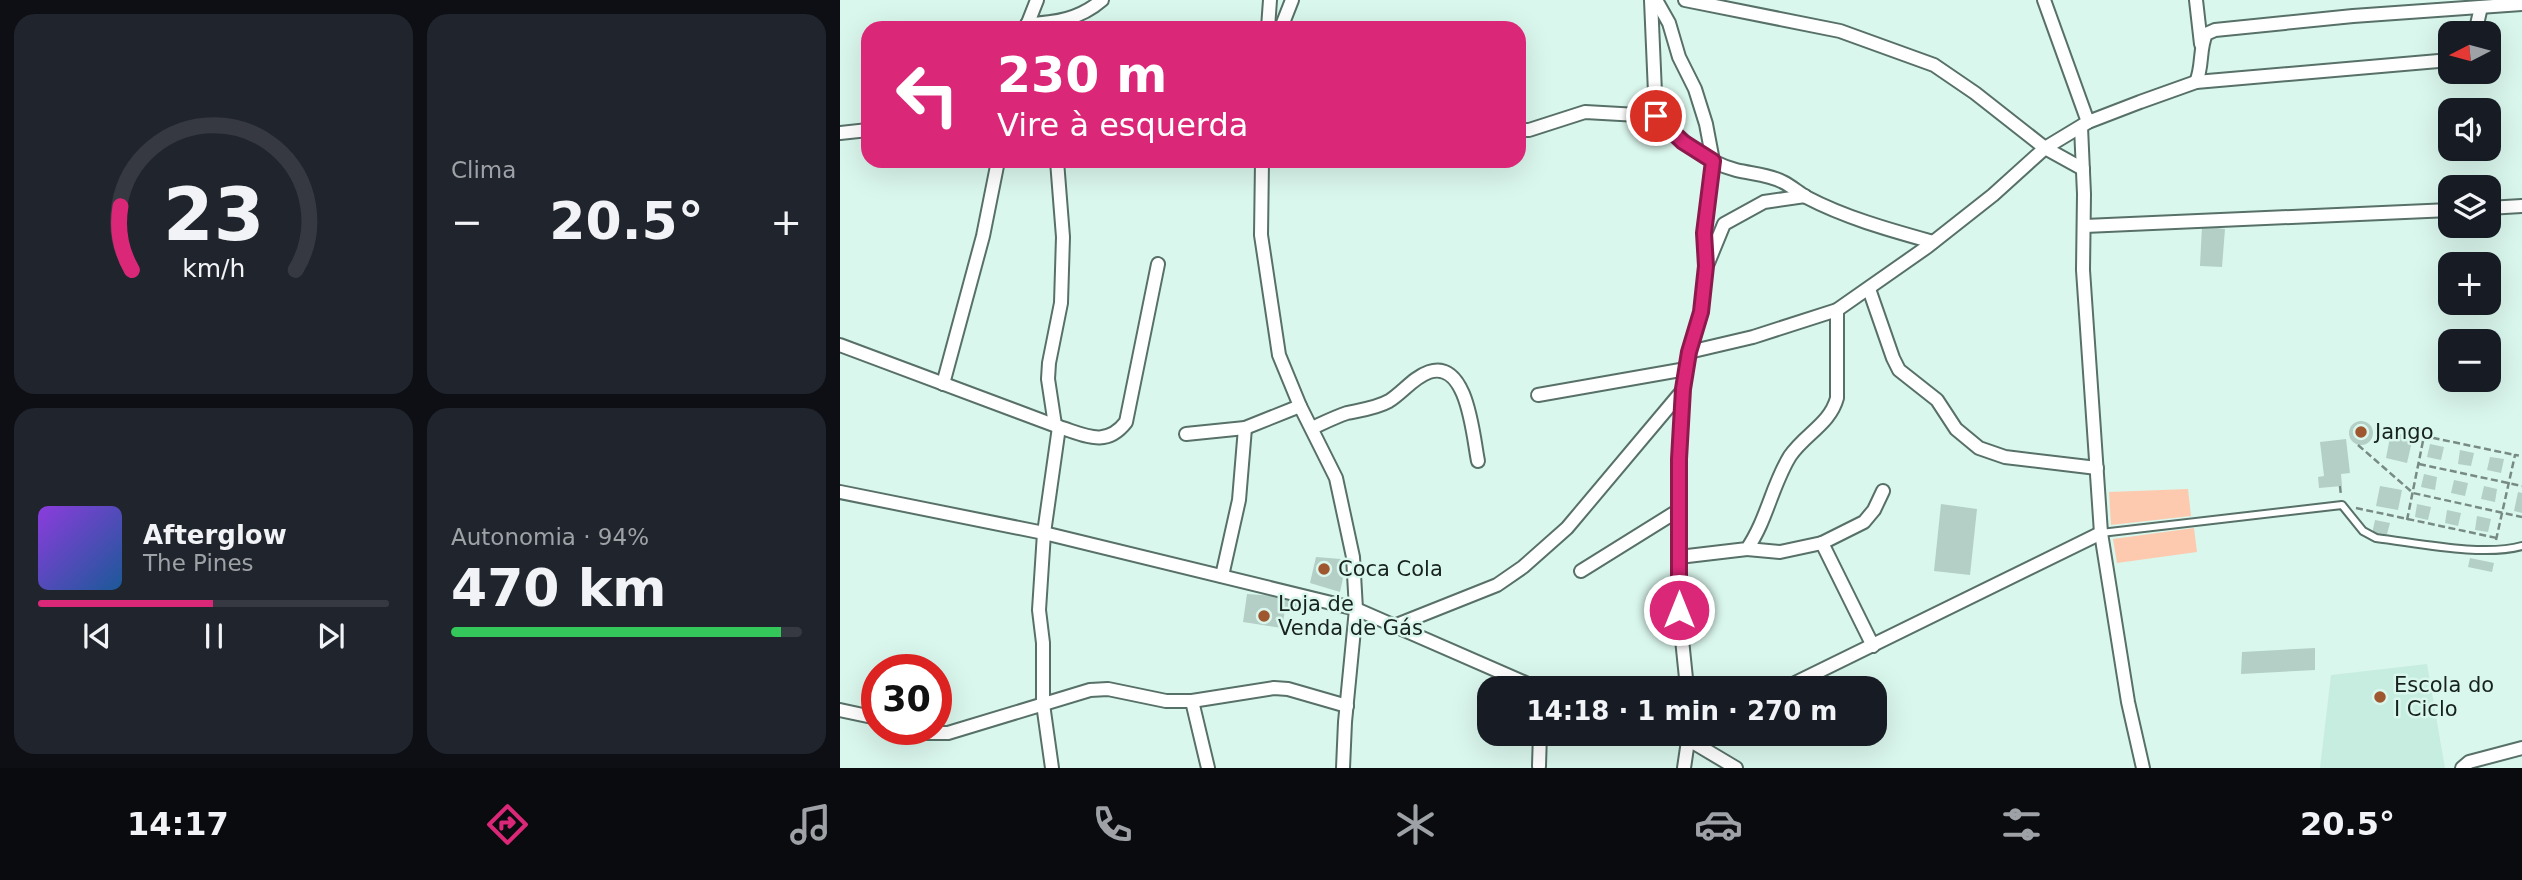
<!DOCTYPE html>
<html lang="pt">
<meta charset="utf-8">
<style>
:root{--surface:#171b24;--page:#20242c;--text:#f1f3f6;--muted:#9ea1a6;--line:#363941;--accent:#db2777}
body{margin:0;font-family:"DejaVu Sans",sans-serif;background:var(--page);color:var(--text);height:100vh;display:flex;flex-direction:column;font-size:26px;white-space:nowrap}
*{box-sizing:border-box;margin:0}
p{font-size:23px;color:var(--muted)}
.icon{flex:none;width:38px;height:38px;fill:none;stroke:currentColor;stroke-width:2;stroke-linecap:round;stroke-linejoin:round}
.map{position:relative;flex:1;overflow:hidden}
.panel{display:flex;flex-direction:column;gap:14px;padding:14px;background:#0d0f14;width:840px}
.panel>*{flex:none}
.banner{position:absolute;left:21px;top:21px;width:665px;height:147px;border-radius:21px;box-shadow:0 7px 28px #0002;background:#db2777;color:#fff;overflow:hidden}
.needle{width:46px;rotate:264deg}
.fabs{position:absolute;left:1598px;top:21px;display:grid;gap:14px}
.fabs a{display:grid;place-items:center;width:63px;height:63px;border-radius:14px;background:var(--surface);box-shadow:0 7px 28px #0002;font-size:35px}
.speed{position:absolute;left:21px;top:654px;display:flex;gap:14px;font-size:35px;font-weight:700;text-align:center}
.speed>*{display:grid;place-content:center;width:91px;height:91px;border-radius:50%;background:var(--surface);box-shadow:0 7px 28px #0002;line-height:1}
.speed .limit{border:10px solid #d22;background:#fff;color:#111}
.pin{position:absolute;display:grid;place-items:center;width:60px;height:60px;color:#fff;margin:-30px;border:4px solid #fff;border-radius:50%;box-shadow:0 2px 7px #0007}
.me{position:absolute;width:77px;margin:-38px;rotate:0deg;stroke-linejoin:round;filter:drop-shadow(0 0 5px #0008)}
.turn{display:flex;align-items:center;gap:24px;height:147px;padding:0 21px;font-size:32px}
.turn .icon{width:91px;height:91px;stroke-width:2.5}
.turn b{display:block;font-size:49px;line-height:60px}
.big{font-size:52px;font-weight:700;line-height:1.1}
.panel .widget{flex:1;display:flex;flex-direction:column;justify-content:center;gap:10px;min-width:0;padding:0 24px;border-radius:21px;background:var(--page)}
.panel .dial{align-items:center;gap:0}
.dial svg{height:182px;overflow:visible;fill:none;stroke:var(--line);stroke-width:7;stroke-linecap:round;text-anchor:middle}
.dial text{fill:var(--text);stroke:none}
.song{display:flex;align-items:center;gap:21px}
.cover{width:84px;height:84px;border-radius:10px;background:linear-gradient(135deg,hsl(270 70% 55%),hsl(210 70% 35%))}
.played{height:7px;border-radius:4px;background:linear-gradient(90deg,var(--accent) 50%,var(--line) 50%)}
.keys{display:flex;justify-content:space-around;direction:ltr}
.heat{display:flex;justify-content:space-between;align-items:center;font-size:38px;direction:ltr}
.charge{height:10px;border-radius:5px;background:linear-gradient(90deg,#34c759 94%,var(--line) 0)}
.panel .tiles{flex:1;display:grid;gap:14px;grid-template-columns:repeat(2,1fr)}
.trip{position:absolute;left:637px;top:676px;width:410px;height:70px;border-radius:21px;background:var(--surface);box-shadow:0 7px 28px #0002;font-weight:700;line-height:70px;text-align:center}
.tab-bar{display:flex;height:112px;justify-content:space-around;align-items:center;background:#090b0e;color:var(--muted)}
.tab-bar .icon{width:49px;height:49px}
.tab-bar .active{color:var(--accent)}
.tab-bar b{font-size:32px;color:var(--text)}
main{display:flex;flex:1;min-height:0}
.map>svg:first-child{display:block}
.built{fill:#c7ede0}
.green{fill:#fdcaaf}
.building{fill:#b3cfc6}
.lines{fill:none;stroke-linecap:round;stroke-linejoin:round}
.service-casing{stroke:#577068;stroke-width:10}
.minor-casing{stroke:#577068;stroke-width:16}
.path{stroke:#778b84;stroke-width:2.5;stroke-dasharray:7 3.5;stroke-linecap:butt}
.service{stroke:#fff;stroke-width:6}
.minor{stroke:#fff;stroke-width:12}
.route-casing{stroke:#8e194d;stroke-width:18}
.route{stroke:#db2777;stroke-width:12}
.poi-dot{fill:#9e572e;stroke:#daf7ed;stroke-width:2.5}
.labels{text-anchor:middle;stroke-width:5;stroke-linejoin:round;paint-order:stroke}
.poi-label{font-size:21px;fill:#17221f;stroke:#daf7ed;text-anchor:start}
</style>
<main>
<section class="panel">
<div class="tiles">
<div class="widget dial"><svg viewBox="0 0 100 80">
<path d="M14 69A42 42 0 1 1 86 69"/>
<path d="M14 69A42 42 0 0 1 9 41" stroke="#db2777"/>
<text x="50" y="56" font-size="32" font-weight="700">23</text>
<text x="50" y="72" font-size="11">km/h</text>
</svg></div>
<div class="widget"><p>Clima</p>
<div class="heat"><a>−</a><b class="big">20.5°</b><a>+</a></div>
</div>
<div class="widget">
<div class="song"><i class="cover"></i><div><b>Afterglow</b><p>The Pines</p></div></div>
<div class="played"></div>
<div class="keys"><svg class="icon" aria-label="previous" viewBox="0 0 24 24"><path d="M18 5L8 12l10 7zM5 5v14"/></svg><svg class="icon" aria-label="pause" viewBox="0 0 24 24"><path d="M8 5v14M16 5v14"/></svg><svg class="icon" aria-label="next" viewBox="0 0 24 24"><path d="M6 5l10 7-10 7zM19 5v14"/></svg></div>
</div>
<div class="widget"><p>Autonomia · 94%</p><b class="big">470 km</b><div class="charge"></div></div>
</div>
</section>
<div class="map">
<svg width="1682" height="768" viewBox="0 0 1682 768">
<rect width="100%" height="100%" fill="#daf7ed"/>
<polygon class="built" points="1587,664 1605,768 1480,768 1491,675"/>
<g class="green">
<polygon points="1348,489 1351,516 1271,525 1269,492"/>
<polygon points="1354,528 1357,552 1277,563 1273,539"/>
</g>
<g class="building">
<polygon points="1362,226 1385,229 1382,267 1360,266"/>
<circle cx="1521" cy="433" r="12"/>
<polygon points="1551,432 1573,437 1567,463 1546,458"/>
<polygon points="1506,439 1510,473 1501,474 1502,486 1479,488 1478,477 1484,476 1480,442"/>
<polygon points="1590,444 1604,447 1601,460 1587,457"/>
<polygon points="1620,450 1634,453 1631,466 1618,464"/>
<polygon points="1650,457 1664,459 1661,473 1647,470"/>
<polygon points="1584,474 1597,477 1595,490 1581,487"/>
<polygon points="1614,480 1628,483 1625,496 1611,493"/>
<polygon points="1540,486 1562,490 1558,510 1536,506"/>
<polygon points="1644,486 1657,489 1655,502 1641,499"/>
<polygon points="1678,492 1682,493 1682,513 1674,511"/>
<polygon points="1101,504 1137,509 1130,575 1094,571"/>
<polygon points="1577,504 1591,507 1588,520 1575,517"/>
<polygon points="1607,510 1621,513 1618,526 1605,523"/>
<polygon points="1637,516 1651,519 1648,532 1635,530"/>
<polygon points="1535,520 1550,523 1547,534 1532,534"/>
<polygon points="476,557 501,559 503,578 500,592 470,583"/>
<polygon points="1630,558 1654,563 1652,572 1628,567"/>
<polygon points="407,594 448,597 460,600 458,613 445,610 442,628 403,622"/>
<polygon points="1475,648 1475,670 1401,674 1402,652"/>
</g>
<g class="lines">
<g class="service-casing">
<path id="service" d="M1261,533L1502,505L1523,531L1536,538C1578,543 1643,557 1682,546"/>
</g>
<g class="minor-casing">
<g id="minor">
<polyline points="811,0 816,116"/>
<polyline points="816,0 829,23 839,57 855,89 866,124 873,161 864,233 866,266 861,312 849,352 843,389 839,459 839,610 847,688"/>
<polyline points="845,0 1000,31 1094,65 1135,93 1205,148 1243,169"/>
<polyline points="1204,0 1248,122"/>
<polyline points="1356,0 1361,44"/>
<path d="M187,24C216,23 240,19 262,0"/>
<polyline points="186,28 197,0"/>
<polyline points="428,28 430,0"/>
<polyline points="441,28 452,0"/>
<polyline points="1635,33 1641,7"/>
<path d="M1356,82C1363,67 1359,49 1366,34L1375,30L1513,16L1682,4"/>
<polyline points="1241,127 1244,194 1243,270 1261,533 1288,702 1303,768"/>
<path d="M679,130H689L745,112L816,116C839,138 864,162 896,170C912,174 928,174 943,182C951,186 958,192 966,197C1006,218 1050,230 1093,242"/>
<polyline points="0,133 28,130"/>
<polyline points="422,161 421,235 439,355 460,406 496,478 513,557 516,609 505,722 503,768"/>
<polyline points="1648,208 1682,206"/>
<polyline points="1245,226 1610,210"/>
<polyline points="868,263 884,224 924,202 965,196"/>
<polyline points="1029,289 1053,358 1059,370 1097,400 1116,429 1139,448 1165,457 1257,468"/>
<path d="M0,345L219,427C245,435 266,448 286,422L318,264"/>
<polyline points="849,352 913,337 997,310 1087,247 1153,195 1205,148 1248,122 1300,102 1356,82 1610,60"/>
<polyline points="103,384 143,236 158,161"/>
<polyline points="698,395 846,369"/>
<polyline points="215,425 208,379 209,363 221,303 223,237 217,161"/>
<path d="M472,428C483,423 495,417 507,413C521,410 537,408 549,401C562,393 574,377 589,372C628,359 633,437 638,461"/>
<polyline points="346,434 405,428 460,406"/>
<polyline points="0,492 204,533 516,609 697,688"/>
<polyline points="982,543 1033,646"/>
<polyline points="907,549 940,552 982,543 1024,522 1034,510 1043,491"/>
<path d="M839,557L907,549C927,520 932,485 950,456C965,434 990,424 997,398V310"/>
<polyline points="741,571 839,510"/>
<polyline points="382,576 399,500 405,428"/>
<polyline points="554,626 657,585 683,567 727,528 843,390"/>
<polyline points="945,688 1261,533"/>
<polyline points="352,701 368,768"/>
<polyline points="0,710 37,718"/>
<polyline points="75,730 83,733 108,733 250,690 268,689 326,701 352,701 434,688 448,689 507,706"/>
<polyline points="828,733 849,740 896,768"/>
<polyline points="699,766 700,733"/>
<polyline points="212,768 203,704 203,643 199,610 204,533 219,427"/>
<polyline points="844,768 849,734"/>
<polyline points="1622,768 1629,762 1682,748"/>
</g>
</g>
<g class="path">
<polyline points="1518,445 1573,493 1682,517"/>
<polyline points="1579,464 1682,486"/>
<polyline points="1500,486 1501,496"/>
<polyline points="1516,508 1657,538"/>
<polyline points="1567,520 1584,436 1675,455"/>
<polyline points="1656,540 1675,455 1682,456"/>
</g>
<use href="#service" class="service"/>
<use href="#minor" class="minor"/>
</g>
<g class="lines">
<g class="route-casing">
<polyline id="route" points="816,116 843,142 873,161 864,233 866,266 861,312 849,352 843,389 839,459 839,610"/>
</g>
<use href="#route" class="route"/>
</g>
<g class="poi-dot">
<circle cx="1521" cy="432" r="7"/>
<circle cx="484" cy="569" r="7"/>
<circle cx="424" cy="616" r="7"/>
<circle cx="1540" cy="697" r="7"/>
</g>
<g class="labels">
<g class="poi-label">
<text x="1535" y="439">Jango</text>
<text x="498" y="576">Coca Cola</text>
<text x="438" y="611">Loja de<tspan x="438" dy="24">Venda de Gás</tspan></text>
<text x="1554" y="692">Escola do<tspan x="1554" dy="24">I Ciclo</tspan></text>
</g>
</g>
</svg>
<div class="fabs">
<a><svg class="needle" viewBox="-14 -14 28 28"><path d="M0-13l5 13h-10z" fill="#e53935"/><path d="M0 13l5-13h-10z" fill="#9ea1a6"/></svg></a>
<a><svg class="icon" aria-label="sound" viewBox="0 0 24 24"><path d="M4 9h4l5-4v14l-5-4H4zM17 9q2 3 0 6"/></svg></a>
<a><svg class="icon" aria-label="layers" viewBox="0 0 24 24"><path d="M12 4l9 5-9 5-9-5zM3 14l9 5 9-5"/></svg></a>
<a>+</a>
<a>−</a>
</div>
<div class="speed"><div class="limit">30</div></div>
<div class="pin" style="left:816px;top:116px;background:#d93025"><svg class="icon" aria-label="arrive" viewBox="0 0 24 24"><path d="M6 21V4h12l-3 4 3 4H6"/></svg></div>
<svg class="me" style="left:839px;top:610px" viewBox="-20 -20 40 40"><circle r="17" fill="#db2777" stroke="#fff" stroke-width="3"/><path d="M0-11L8 9 0 5-8 9z" fill="#fff"/></svg>
<div class="trip">14:18 · 1 min · 270 m</div>
<div class="banner">
<div class="turn"><svg class="icon" aria-label="left" viewBox="0 0 24 24"><path d="M17 20v-9H6M10 6l-5 5 5 5"/></svg><div><b>230 m</b>Vire à esquerda</div></div>
</div>
</div>
</main>
<nav class="tab-bar">
<b>14:17</b>
<svg class="icon active" aria-label="directions" viewBox="0 0 24 24"><path d="M12 3l9 9-9 9-9-9zM9 14v-3h6M13 9l2 2-2 2"/></svg>
<svg class="icon" aria-label="music" viewBox="0 0 24 24"><path d="M9 18V5l10-2v13"/><circle cx="6" cy="18" r="3"/><circle cx="16" cy="16" r="3"/></svg>
<svg class="icon" aria-label="phone" viewBox="0 0 24 24"><path d="M5 4h4l2 5-3 2q2 4 5 5l2-3 5 2v4C11 20 4 13 5 4z"/></svg>
<svg class="icon" aria-label="climate" viewBox="0 0 24 24"><path d="M12 3v18M4 7l16 10M4 17L20 7"/></svg>
<svg class="icon" aria-label="car" viewBox="0 0 24 24"><path d="M5 17H2v-5l4-1 3-4h7l3 4 3 1v5h-3M9 17h6M6 11h13"/><circle cx="7" cy="17" r="2"/><circle cx="17" cy="17" r="2"/></svg>
<svg class="icon" aria-label="filters" viewBox="0 0 24 24"><path d="M4 7h16M4 17h16"/><circle cx="9" cy="7" r="2"/><circle cx="15" cy="17" r="2"/></svg>
<b>20.5°</b>
</nav>
